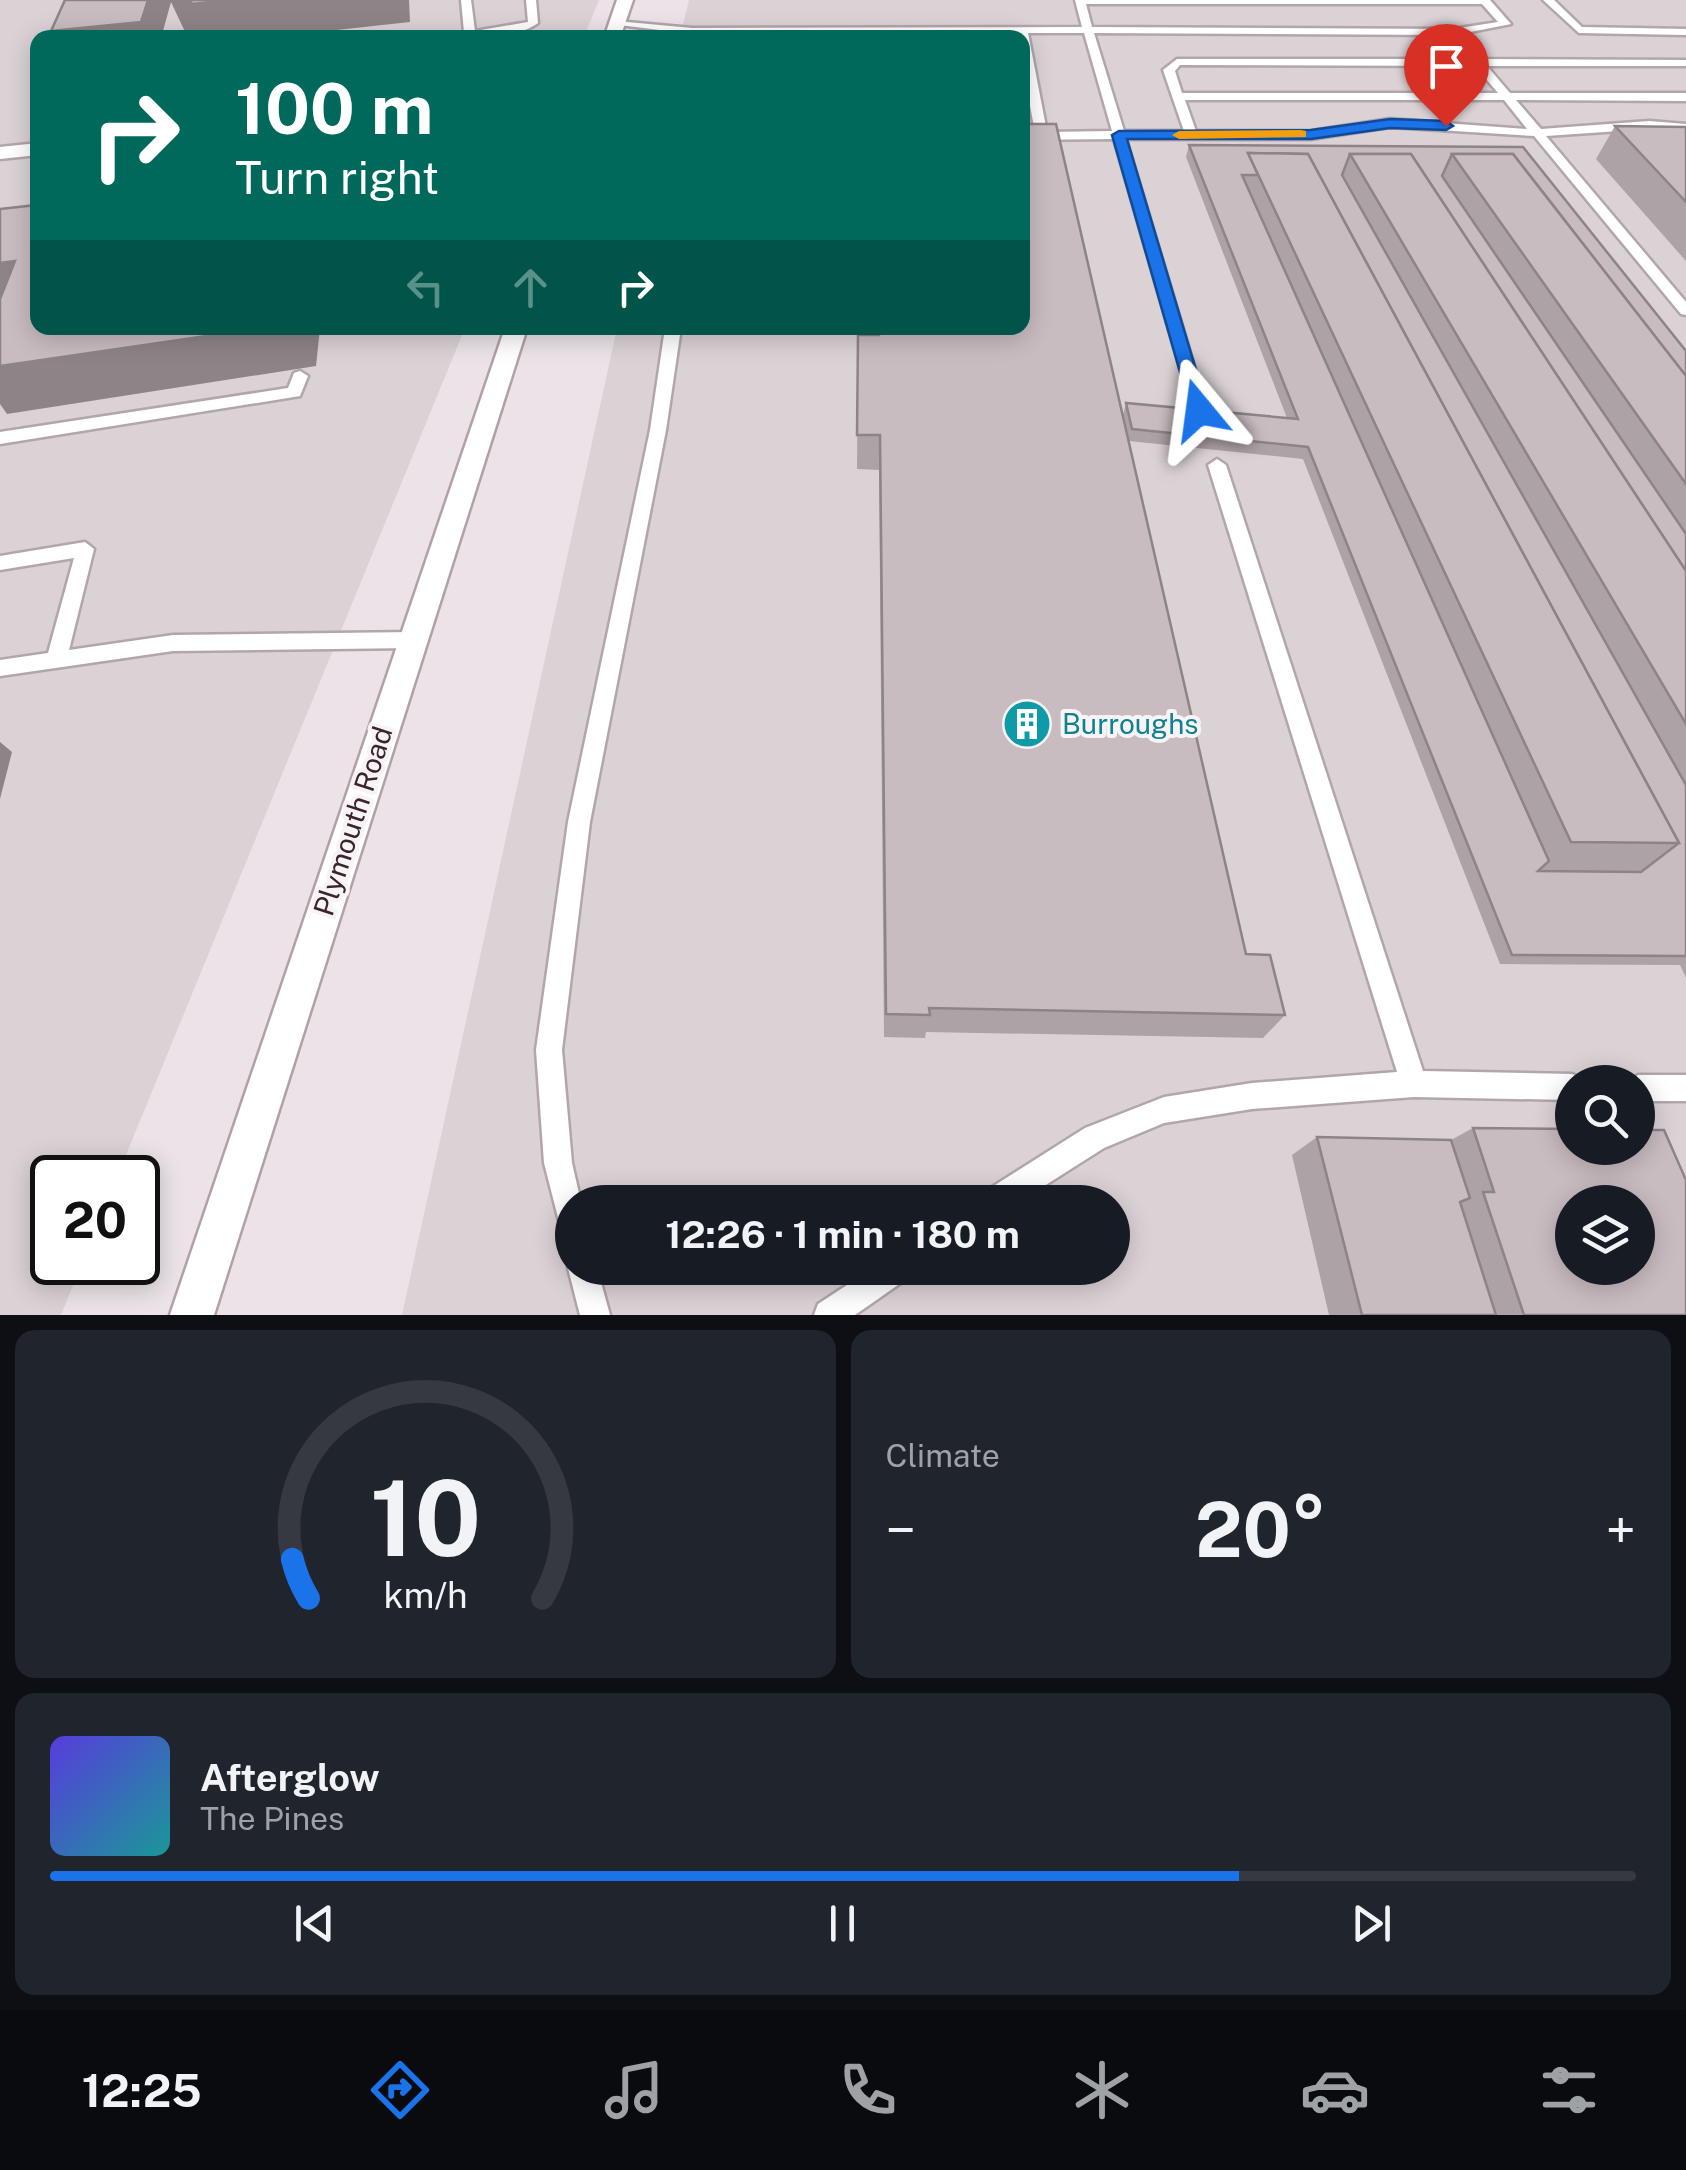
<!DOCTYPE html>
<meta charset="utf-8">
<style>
:root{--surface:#171b24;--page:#20242c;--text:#f1f3f6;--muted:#9ea1a6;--line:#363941;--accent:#1a73e8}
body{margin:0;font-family:"Public Sans",sans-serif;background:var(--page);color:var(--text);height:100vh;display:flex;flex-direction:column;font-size:38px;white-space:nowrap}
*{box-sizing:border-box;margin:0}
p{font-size:32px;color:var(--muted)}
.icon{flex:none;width:55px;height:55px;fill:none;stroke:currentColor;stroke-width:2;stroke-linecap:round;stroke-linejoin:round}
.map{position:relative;height:1315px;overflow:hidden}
.sheet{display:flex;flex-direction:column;gap:15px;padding:15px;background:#0d0f14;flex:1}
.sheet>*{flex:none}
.hud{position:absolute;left:30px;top:30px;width:1000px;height:305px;border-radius:20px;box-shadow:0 5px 25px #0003;background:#00695c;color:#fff;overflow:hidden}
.buttons{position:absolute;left:1555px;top:1065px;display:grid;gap:20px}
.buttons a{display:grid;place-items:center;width:100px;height:100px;border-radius:50%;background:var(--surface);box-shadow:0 5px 25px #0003;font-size:50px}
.speed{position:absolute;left:30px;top:1155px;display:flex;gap:20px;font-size:50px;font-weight:700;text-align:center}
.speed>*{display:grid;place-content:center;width:130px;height:130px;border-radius:50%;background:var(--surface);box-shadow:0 5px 25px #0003;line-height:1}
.speed .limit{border:5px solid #111;border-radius:15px;background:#fff;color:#111}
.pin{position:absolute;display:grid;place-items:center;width:85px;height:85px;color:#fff;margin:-102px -42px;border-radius:50% 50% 50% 0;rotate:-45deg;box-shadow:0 0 10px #0007}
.pin .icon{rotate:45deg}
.me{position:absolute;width:110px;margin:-55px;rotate:344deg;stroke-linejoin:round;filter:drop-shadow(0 0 8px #0008)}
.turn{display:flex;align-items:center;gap:35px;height:210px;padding:0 40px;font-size:45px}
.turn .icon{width:130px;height:130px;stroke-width:2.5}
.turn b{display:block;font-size:70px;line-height:85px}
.lanes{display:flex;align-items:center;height:95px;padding:0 40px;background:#0003;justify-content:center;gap:50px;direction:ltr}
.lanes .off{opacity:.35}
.big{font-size:75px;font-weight:700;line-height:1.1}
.sheet .widget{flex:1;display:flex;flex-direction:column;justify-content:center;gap:15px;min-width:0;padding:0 35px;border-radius:20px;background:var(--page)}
.sheet .dial{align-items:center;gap:0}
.dial svg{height:260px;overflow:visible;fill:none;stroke:var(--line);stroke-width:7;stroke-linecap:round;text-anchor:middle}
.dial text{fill:var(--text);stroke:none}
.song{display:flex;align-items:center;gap:30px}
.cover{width:120px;height:120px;border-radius:15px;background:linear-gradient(135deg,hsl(250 70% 55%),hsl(180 70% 35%))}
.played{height:10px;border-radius:5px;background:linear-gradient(90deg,var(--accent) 75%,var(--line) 75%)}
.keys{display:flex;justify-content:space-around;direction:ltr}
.heat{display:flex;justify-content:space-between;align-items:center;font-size:55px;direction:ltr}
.sheet .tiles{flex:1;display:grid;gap:15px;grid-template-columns:1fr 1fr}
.widget:last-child{grid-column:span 2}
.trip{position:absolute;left:555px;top:1185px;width:575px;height:100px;border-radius:50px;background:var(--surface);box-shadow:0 5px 25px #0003;font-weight:700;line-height:100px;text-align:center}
.menu{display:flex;height:160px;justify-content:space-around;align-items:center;background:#090b0e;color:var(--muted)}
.menu .icon{width:70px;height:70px}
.menu .on{color:var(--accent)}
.menu b{font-size:45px;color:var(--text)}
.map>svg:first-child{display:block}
.built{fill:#dbd2d6;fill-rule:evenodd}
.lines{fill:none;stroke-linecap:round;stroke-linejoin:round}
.lane-casing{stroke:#b2a6ab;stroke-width:5}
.street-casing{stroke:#b2a6ab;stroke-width:5}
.secondary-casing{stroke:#b3a0a7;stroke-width:5}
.lane{fill:#fff;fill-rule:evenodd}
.street{fill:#fff;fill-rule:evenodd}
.secondary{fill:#fff;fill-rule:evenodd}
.wall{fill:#ada2a6}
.shaded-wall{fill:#8d8487}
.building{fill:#c9bcc1;stroke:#8d8487;stroke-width:2.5;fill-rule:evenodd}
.route{fill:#1a73e8;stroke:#114b97;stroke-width:2.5}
.slow{fill:#f59e0b}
.labels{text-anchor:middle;stroke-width:8;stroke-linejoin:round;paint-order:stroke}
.culture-label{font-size:28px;fill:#0d838f;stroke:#f8f3f6;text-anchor:start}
.street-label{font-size:28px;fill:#3a252c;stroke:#f8f3f6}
</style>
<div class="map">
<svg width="1686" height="1315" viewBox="0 0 1686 1315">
<rect width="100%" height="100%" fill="#ebe3e7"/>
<g class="built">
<polygon points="0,0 599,0 584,37 38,38 38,328 465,328 117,1177 52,1178 52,1262 82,1263 61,1315 0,1315"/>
<path d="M689,0H1686V1315H402L617,328H1022V38L680,37ZM1572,1082H1638V1148H1572ZM572,1202H1112V1268H572ZM1572,1202H1638V1268H1572Z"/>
</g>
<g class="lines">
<g class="lane-casing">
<g id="lane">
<path d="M461,0H471L475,31L528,22L526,0H536L538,23C516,40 462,38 434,38L464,32Z"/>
<path d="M1075,0H1490L1511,24L1460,34L1482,59L1686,60V66H1487L1510,93H1686V101L1516,100L1541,129L1649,121L1686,124V132L1649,129L1546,136L1686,302V315L1681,314L1534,136L1390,127L1311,139H1126L1207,409L1199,414L1193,413L1114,139L1022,140V132H1035L1022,64V38H1018L1017,33L692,34L611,24L616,21L692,28L1082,27ZM1086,4H1482L1498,22L1453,29L1092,27ZM1028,33H1084L1112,131L1047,132ZM1094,33L1450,35L1470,59H1177L1163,70L1184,131H1124ZM1180,65L1475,66L1498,93H1182L1175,71ZM1185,100H1504L1527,129L1390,119L1311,131H1196Z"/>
<polygon points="1543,0 1554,0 1582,27 1686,29 1686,35 1579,33"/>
<polygon points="665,328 681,328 666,430 590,822 562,1050 572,1163 581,1202 572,1202 572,1237 562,1233 544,1163 536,1050 568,822 650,430"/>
<polygon points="300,371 308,376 300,396 294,397 0,444 0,432 288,388 294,373"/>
<polygon points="1217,459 1226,465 1423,1071 1572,1074 1581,1078 1583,1082 1572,1082 1572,1100 1414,1097 1252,1109 1164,1123 1104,1148 1019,1202 980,1202 984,1192 1085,1128 1164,1097 1252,1083 1397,1072 1208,465"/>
<polygon points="85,542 94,549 69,650 173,635 413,632 420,635 423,640 420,645 413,648 173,651 0,676 0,660 48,653 74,558 0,570 0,556"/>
<polygon points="1638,1075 1686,1075 1686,1101 1638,1101 1638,1082 1627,1082"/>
<polygon points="572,1258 572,1268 597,1268 610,1315 580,1315 568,1268"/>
<polygon points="873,1268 913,1268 908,1278 855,1315 814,1315 818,1304"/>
</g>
</g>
<g class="street-casing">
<polygon id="street" points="38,143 38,155 0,159 0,147"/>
</g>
<g class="secondary-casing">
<g id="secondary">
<polygon points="617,0 633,0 620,38 604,38"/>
<polygon points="505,328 527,328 214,1315 170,1315"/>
</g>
</g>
<use href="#lane" class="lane"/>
<use href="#street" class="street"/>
<use href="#secondary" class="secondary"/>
</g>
<g class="wall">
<polygon points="1615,126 1686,127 1686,261 1596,159"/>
<polygon points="1189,145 1523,147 1686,351 1686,978 1680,965 1500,964 1303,459 1129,441 1123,415 1126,403 1287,418 1186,157"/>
<polygon points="877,328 1022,328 1246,954 1285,1015 1263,1038 926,1032 925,1038 884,1037 879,470 857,469 858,335 877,335"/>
<polygon points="1473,1128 1686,1315 1329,1315 1292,1155 1317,1137 1451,1140"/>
</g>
<g class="shaded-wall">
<polygon points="148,0 409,0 410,22 263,38 205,38 204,35 187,36 171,2 161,38 54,38 51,31"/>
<polygon points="15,261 0,312 0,263"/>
<polygon points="261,328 320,328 316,366 7,414 0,404 0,366"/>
<polygon points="0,742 12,752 0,799"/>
</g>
<g class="building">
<polygon points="65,0 148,0 141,22 51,31"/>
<polygon points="192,0 236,0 190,4"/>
<polygon points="1022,124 1056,124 1246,954 1270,955 1285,1015 929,1008 930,1015 886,1014 880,435 857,435 858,335 879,335 879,328 1022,328"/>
<polygon points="1615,126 1686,127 1686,202"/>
<path d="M1189,145L1523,147L1686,351V376L1513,154H1452L1442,176L1686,534V571L1411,154H1350L1342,175L1686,785V956L1512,955L1308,447L1132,429L1126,403L1298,419ZM1248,153L1308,154L1679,843L1641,872L1538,871L1549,861L1242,175H1258Z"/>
<polygon points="1248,153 1308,154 1679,843 1571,842"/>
<polygon points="1350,154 1411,154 1686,571 1686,724"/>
<polygon points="1452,154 1513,154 1686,376 1686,484"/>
<polygon points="38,202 38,328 261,328 0,366 0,299 15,261 0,263 0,209 36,205"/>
<path d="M1473,1128L1572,1129V1148H1638V1130H1664L1686,1180V1315H1524L1483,1192H1494ZM1572,1202H1638V1268H1572Z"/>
<polygon points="1317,1137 1451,1140 1470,1198 1460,1202 1496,1315 1362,1315"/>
</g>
<polygon class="route" points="1390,119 1446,121 1453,126 1446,130 1390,128 1311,139 1127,139 1208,410 1205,414 1192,414 1112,135 1119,131 1311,130"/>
<polygon class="slow" points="1301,130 1306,131 1306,137 1179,139 1172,135 1179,131"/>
<defs>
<g id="building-disc" transform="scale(2.5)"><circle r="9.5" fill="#0f9aa8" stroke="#f8f3f6"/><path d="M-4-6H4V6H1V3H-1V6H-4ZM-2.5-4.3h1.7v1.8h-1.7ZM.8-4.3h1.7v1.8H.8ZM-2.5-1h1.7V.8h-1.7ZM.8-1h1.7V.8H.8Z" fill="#fff"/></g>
</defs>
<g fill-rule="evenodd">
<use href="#building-disc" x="1027" y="724"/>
</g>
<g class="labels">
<g class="culture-label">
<text x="1062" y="734">Burroughs</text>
</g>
<g class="street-label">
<text transform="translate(353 821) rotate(-72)" y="10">Plymouth Road</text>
</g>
</g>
</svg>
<div class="buttons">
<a><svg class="icon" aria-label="search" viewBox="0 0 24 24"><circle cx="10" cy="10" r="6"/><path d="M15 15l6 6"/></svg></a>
<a><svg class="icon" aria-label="layers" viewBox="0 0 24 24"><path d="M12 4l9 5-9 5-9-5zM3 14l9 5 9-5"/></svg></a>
</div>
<div class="speed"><div class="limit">20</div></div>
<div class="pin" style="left:1446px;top:126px;background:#d93025"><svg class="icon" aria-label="arrive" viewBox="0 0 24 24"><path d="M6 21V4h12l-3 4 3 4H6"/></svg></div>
<svg class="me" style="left:1199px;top:410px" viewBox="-20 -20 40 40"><path d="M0-17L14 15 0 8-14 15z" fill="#1a73e8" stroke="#fff" stroke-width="4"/></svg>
<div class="trip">12:26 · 1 min · 180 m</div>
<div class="hud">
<div class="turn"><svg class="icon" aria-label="right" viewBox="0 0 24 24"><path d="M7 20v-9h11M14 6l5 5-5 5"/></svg><div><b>100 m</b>Turn right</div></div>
<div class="lanes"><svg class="icon off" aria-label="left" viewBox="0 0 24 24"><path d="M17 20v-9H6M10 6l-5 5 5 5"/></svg><svg class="icon off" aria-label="ahead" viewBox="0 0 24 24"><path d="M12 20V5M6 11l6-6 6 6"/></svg><svg class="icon" aria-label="right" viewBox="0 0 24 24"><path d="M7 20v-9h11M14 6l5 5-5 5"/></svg></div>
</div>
</div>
<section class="sheet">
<div class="tiles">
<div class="widget dial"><svg viewBox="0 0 100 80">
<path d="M14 69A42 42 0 1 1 86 69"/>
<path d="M14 69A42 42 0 0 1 9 57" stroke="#1a73e8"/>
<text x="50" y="56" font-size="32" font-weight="700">10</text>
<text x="50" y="72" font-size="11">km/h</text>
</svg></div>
<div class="widget"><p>Climate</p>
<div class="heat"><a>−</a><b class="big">20°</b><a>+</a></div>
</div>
<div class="widget">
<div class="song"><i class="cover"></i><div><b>Afterglow</b><p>The Pines</p></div></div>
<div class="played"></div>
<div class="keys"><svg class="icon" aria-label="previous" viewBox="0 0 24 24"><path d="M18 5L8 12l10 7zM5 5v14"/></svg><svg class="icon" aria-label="pause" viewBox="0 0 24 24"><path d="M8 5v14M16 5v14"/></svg><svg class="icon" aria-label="next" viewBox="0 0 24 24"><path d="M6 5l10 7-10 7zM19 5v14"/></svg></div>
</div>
</div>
</section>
<nav class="menu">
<b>12:25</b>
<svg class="icon on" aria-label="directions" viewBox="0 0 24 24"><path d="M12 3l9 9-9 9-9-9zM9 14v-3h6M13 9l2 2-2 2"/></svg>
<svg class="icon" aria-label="music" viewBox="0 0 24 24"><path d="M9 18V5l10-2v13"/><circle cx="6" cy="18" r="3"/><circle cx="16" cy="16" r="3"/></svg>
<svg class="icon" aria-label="phone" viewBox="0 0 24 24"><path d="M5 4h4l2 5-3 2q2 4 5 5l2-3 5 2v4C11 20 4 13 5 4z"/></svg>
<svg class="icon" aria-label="climate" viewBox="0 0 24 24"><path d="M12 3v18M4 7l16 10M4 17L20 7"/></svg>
<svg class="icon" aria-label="car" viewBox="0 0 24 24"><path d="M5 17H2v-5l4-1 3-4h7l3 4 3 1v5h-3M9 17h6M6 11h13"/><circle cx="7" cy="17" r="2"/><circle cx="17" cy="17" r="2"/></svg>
<svg class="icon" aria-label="filters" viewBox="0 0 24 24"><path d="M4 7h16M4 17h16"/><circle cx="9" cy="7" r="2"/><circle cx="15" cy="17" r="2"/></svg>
</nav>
